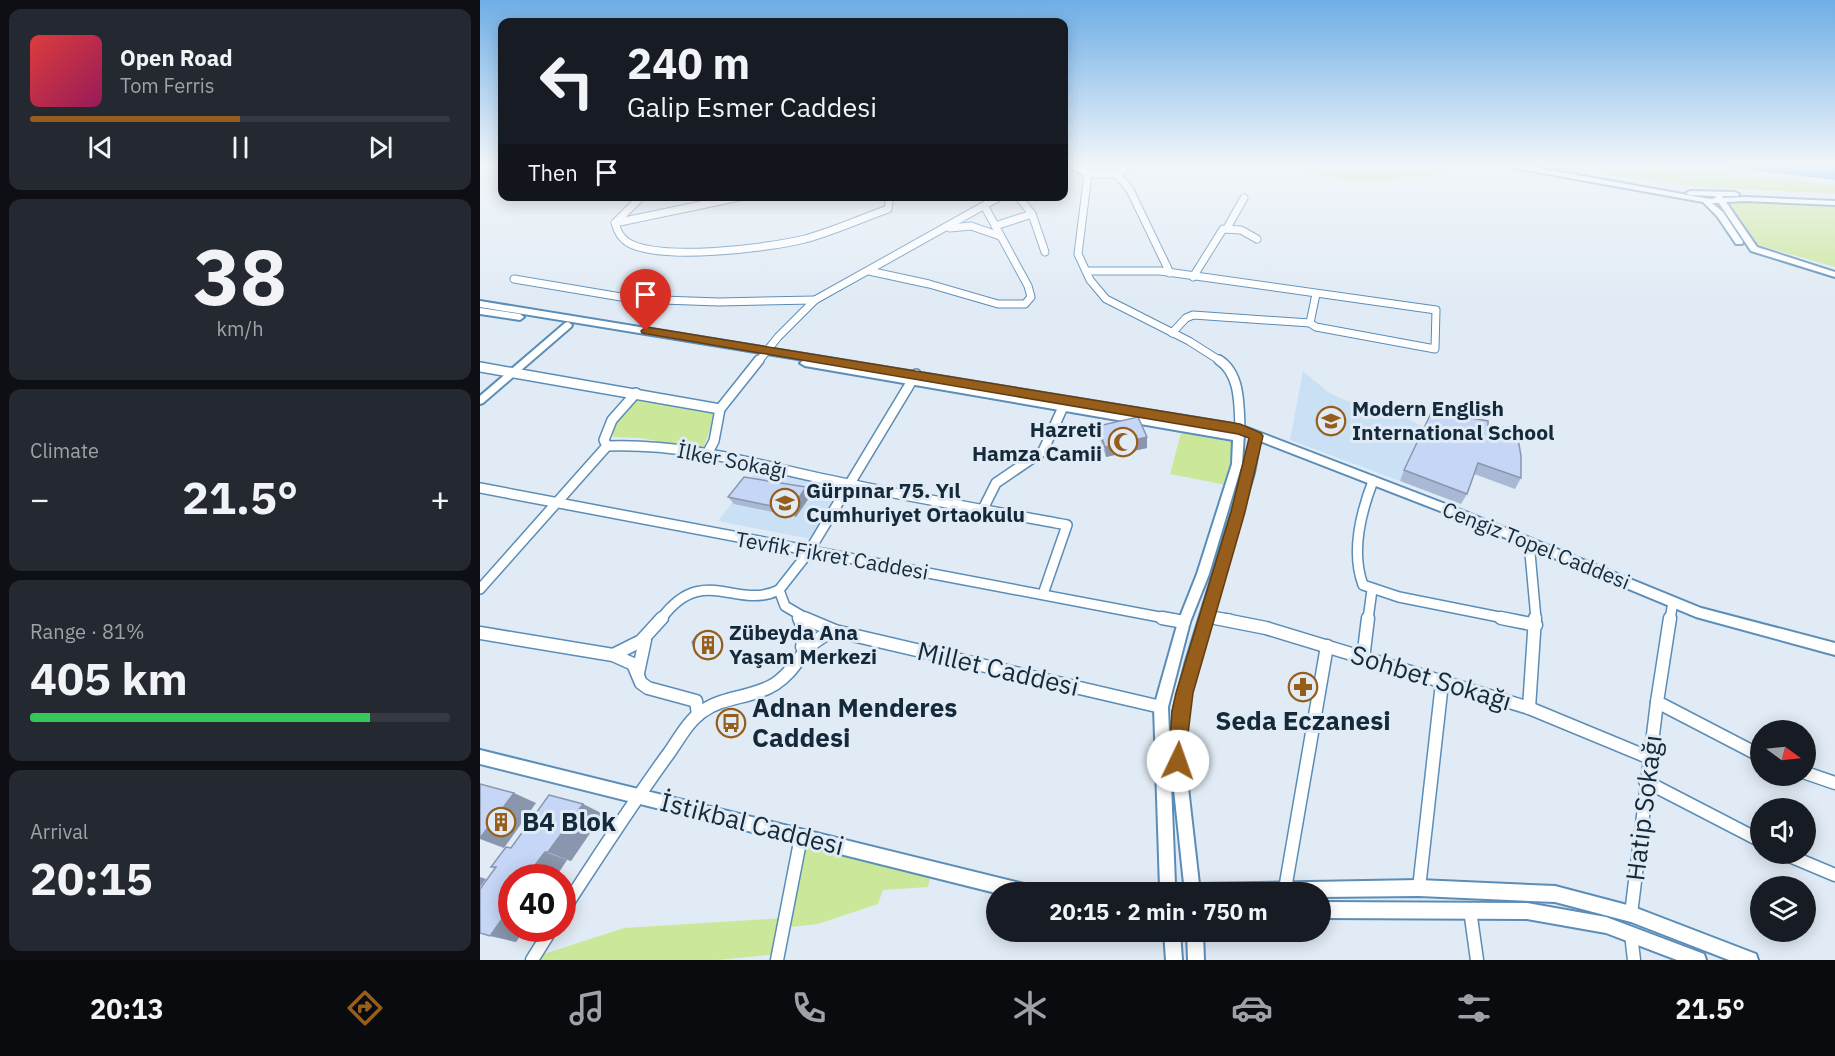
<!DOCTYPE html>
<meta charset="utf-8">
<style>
:root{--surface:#171b24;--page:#242831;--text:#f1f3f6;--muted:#9ea1a6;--line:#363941;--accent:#975e1b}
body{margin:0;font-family:"IBM Plex Sans",sans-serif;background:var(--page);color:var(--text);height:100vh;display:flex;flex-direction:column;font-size:22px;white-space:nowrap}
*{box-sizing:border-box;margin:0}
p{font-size:20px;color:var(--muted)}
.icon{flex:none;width:33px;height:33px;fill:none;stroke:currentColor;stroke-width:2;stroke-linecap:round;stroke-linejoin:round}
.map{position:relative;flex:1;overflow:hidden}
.details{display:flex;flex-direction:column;gap:9px;padding:9px;background:#0d0f14;width:480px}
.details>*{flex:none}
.hud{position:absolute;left:18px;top:18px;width:570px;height:183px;border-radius:12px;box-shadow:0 3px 15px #0003;background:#171b24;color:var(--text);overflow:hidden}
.needle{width:39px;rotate:105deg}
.tools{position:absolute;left:1270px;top:720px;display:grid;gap:12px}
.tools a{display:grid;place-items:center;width:66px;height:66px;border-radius:50%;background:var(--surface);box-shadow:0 3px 15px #0003;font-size:30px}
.speed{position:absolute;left:18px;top:864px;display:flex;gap:12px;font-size:30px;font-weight:700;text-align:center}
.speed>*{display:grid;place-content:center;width:78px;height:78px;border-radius:50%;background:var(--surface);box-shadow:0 3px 15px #0003;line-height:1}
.speed .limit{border:9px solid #d22;background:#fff;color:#111}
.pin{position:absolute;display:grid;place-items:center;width:51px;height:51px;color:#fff;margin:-62px -26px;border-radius:50% 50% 50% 0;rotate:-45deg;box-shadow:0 0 6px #0007}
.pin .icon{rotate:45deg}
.me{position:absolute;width:66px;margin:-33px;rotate:3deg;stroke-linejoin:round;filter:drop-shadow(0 0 4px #0008)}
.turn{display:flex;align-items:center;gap:21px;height:126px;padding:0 30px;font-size:27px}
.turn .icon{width:78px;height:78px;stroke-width:2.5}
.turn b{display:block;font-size:42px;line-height:51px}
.then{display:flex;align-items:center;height:57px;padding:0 30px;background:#0003;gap:12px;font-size:22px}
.big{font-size:45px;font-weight:700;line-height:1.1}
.details .card{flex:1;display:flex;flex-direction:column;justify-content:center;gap:9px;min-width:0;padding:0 21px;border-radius:12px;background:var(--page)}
.details .dial{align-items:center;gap:0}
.dial b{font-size:78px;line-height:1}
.song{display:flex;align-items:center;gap:18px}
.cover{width:72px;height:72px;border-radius:9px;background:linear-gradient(135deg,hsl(0 70% 55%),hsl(330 70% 35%))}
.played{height:6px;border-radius:3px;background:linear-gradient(90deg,var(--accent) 50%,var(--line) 50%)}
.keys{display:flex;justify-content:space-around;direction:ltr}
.heat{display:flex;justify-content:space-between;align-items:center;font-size:33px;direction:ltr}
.charge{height:9px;border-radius:4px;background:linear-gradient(90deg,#34c759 81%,var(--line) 0)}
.trip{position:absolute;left:506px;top:882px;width:345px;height:60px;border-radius:30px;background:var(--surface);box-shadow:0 3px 15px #0003;font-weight:700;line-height:60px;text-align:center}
.menu{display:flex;height:96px;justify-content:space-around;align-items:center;background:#090b0e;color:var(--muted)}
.menu .icon{width:42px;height:42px}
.menu .current{color:var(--accent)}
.menu b{font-size:27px;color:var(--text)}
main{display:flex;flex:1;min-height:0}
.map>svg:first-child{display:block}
.built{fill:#cae1f5}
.green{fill:#cbe79a}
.water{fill:#58a6e4}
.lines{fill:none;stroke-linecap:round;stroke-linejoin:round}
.minor-far2-casing{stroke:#5a8db7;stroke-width:9}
.minor-far1-casing{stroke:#5a8db7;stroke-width:12}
.minor-casing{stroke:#5a8db7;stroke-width:15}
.tertiary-casing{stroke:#5a8db7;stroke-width:4}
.minor-far2{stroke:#fff;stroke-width:7}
.minor-far1{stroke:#fff;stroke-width:9}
.minor{stroke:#fff;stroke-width:12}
.tertiary{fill:#fff;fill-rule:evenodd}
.wall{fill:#a9b8d4}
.shaded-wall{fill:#8a96ad}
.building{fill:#c5d6f7;stroke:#8a96ad;stroke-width:1.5}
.route{fill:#975e1b;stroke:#623d12;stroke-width:1.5}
.labels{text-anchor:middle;stroke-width:6;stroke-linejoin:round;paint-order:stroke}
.poi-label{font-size:21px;font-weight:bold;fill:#14293a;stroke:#e1ebf5;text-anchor:start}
.street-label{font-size:21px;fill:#14293a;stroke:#e1ebf5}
.near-street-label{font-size:26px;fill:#14293a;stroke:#e1ebf5}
.near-poi-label{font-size:26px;font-weight:bold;fill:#14293a;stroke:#e1ebf5;text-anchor:start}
</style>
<main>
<section class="details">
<div class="card">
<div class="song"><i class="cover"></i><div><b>Open Road</b><p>Tom Ferris</p></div></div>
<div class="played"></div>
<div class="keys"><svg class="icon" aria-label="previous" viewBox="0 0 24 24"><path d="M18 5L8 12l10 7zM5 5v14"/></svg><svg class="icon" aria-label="pause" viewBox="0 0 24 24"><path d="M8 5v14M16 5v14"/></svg><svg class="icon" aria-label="next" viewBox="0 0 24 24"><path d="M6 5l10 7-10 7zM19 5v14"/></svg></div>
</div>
<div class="card dial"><b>38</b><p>km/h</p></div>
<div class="card"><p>Climate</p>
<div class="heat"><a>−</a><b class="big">21.5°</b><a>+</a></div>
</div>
<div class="card"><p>Range · 81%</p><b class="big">405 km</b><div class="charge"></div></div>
<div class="card"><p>Arrival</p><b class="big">20:15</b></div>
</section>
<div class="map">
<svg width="1355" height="960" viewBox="0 0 1355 960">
<rect width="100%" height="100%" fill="#e1ebf5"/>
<g class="built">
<polygon points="823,371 848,392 865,400 928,419 944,427 920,481 810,440"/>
<polygon points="280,466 369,485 336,540 238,521"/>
</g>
<g class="green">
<path d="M809,166H1001C940,179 868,192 809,166Z"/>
<polygon points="1123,166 1172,166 1355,185 1355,194 1220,187 1115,173"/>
<polygon points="1247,200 1355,204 1355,267 1278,245"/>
<polygon points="156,398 236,411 223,450 161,438 133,437 133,425"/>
<polygon points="701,433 751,442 753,456 746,485 690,474"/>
<polygon points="324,845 452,870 448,887 403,890 398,904 338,924 303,928 298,954 238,960 52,960 55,957 144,928 304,918"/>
</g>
<polygon class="water" points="1232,166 1355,166 1355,180 1247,167"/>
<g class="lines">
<g class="minor-far2-casing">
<g id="minor-far2">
<polyline points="593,166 608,174 598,254 610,280 626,299 709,341 742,362"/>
<polyline points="608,174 637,174 650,190 690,273"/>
<polyline points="637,174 649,166"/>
<path d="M162,196L135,223C137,231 140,237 147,242C179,262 289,248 325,239C354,231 380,219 408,209L410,196"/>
<polyline points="538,196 552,214 565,252"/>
<polyline points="135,223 264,196"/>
<polyline points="515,226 552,214"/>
<polyline points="470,228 491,226 520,236"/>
<polyline points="747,228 764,198"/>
<polyline points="389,271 449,284 518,304 545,304 551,297 548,286 505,207"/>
<polyline points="606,271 680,271 956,310 955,349 836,327 830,323 713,315 706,318 692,333"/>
<polyline points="713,277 743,229 761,230 777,239"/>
<polyline points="34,279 153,299 239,302 335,300"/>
<polyline points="830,323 836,294"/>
<polyline points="278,362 298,337 335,300 521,196"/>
</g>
</g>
<g class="minor-far1-casing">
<g id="minor-far1">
<path d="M739,360C761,374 759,407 760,429"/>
<polyline points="0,367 240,409 279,360"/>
<path d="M127,446C202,443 271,463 344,479C424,496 506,510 587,525L563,594"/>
<polyline points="227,454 234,441 240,409"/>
<path d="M893,481C881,512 871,553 883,585L919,597L1029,619"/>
<polyline points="0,488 690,619"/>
<polyline points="503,509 516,483 563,451 583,407"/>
<polyline points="1049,542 1056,619"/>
<polyline points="0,589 127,446 124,440 132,420 156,393"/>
<polyline points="299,590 328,553 436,374"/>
<polyline points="318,615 320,619"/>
<polyline points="726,617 750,619"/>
<path d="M181,619C223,562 256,611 299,590L305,606L327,619"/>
<polyline points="888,619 892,590"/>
<polyline points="1190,619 1193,602"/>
</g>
</g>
<g class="minor-casing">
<g id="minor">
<polyline points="319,618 325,632 322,647"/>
<polyline points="324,618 355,631 681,707"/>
<polyline points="682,618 704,622"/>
<polyline points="735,618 786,628 1049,708 1170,758"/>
<polyline points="1021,618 1056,625"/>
<polyline points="1190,618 1177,702 1281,756"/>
<polyline points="0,633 133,655 153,664 161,683 168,688 216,701 218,715"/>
<polyline points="133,655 161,641 182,618"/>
<polyline points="883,659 888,618"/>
<polyline points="158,673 165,640"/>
<polyline points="1049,708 1055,618"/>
<polyline points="1326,773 1355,783"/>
<polyline points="1165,781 1281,841"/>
<polyline points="1305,854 1355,875"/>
<polyline points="939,888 962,683"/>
<polyline points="805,889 847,646"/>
<polyline points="990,910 997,960"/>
<path d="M82,912C117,858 151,805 189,753C199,739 208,721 223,711C244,696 273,698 295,684C322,666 319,644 355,631"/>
<polyline points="1151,914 1177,702"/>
<polyline points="1151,934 1154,960"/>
<polyline points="52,960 72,928"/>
<polyline points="297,960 321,837"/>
</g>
</g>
<g class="tertiary-casing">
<g id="tertiary">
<polygon points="599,166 606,166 611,174 610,175 606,175"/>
<polygon points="1032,166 1047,166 1230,199 1236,198 1235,196 1210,195 1206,193 1210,191 1255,192 1259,194 1258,196 1242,196 1243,198 1265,197 1355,201 1355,205 1265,201 1246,202 1277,247 1355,272 1355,277 1271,251 1239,203 1232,203 1243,212 1263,242 1262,244 1256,244 1237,216 1223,202 1035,168"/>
<path d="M0,301L760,425L981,510L1221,608L1355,643V655L1216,617L973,516L780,441L774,473L718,661L707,712L705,761L719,884L939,880L1075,886L1151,906L1276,954L1278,960H1249L1151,922L1075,902L939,896L840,897V892H679L680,888L674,707L698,622L717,574L752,464L753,440L325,366L320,363L324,360L0,307ZM478,386L754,432V433ZM764,434L771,437L764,473L706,661L693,712L691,761L704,884H695L688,707L710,622L729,574L762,464Z"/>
<polygon points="0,308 40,314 44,317 40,320 0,314"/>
<polygon points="88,322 92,325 91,327 3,403 0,404 0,396 85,323"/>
<polygon points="0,750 544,884 549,887 552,892 516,893 0,764"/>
<polygon points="840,902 1047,903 1126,917 1224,954 1226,960 1197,960 1126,933 1047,919 840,918"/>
<polygon points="684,932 700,932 702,960 686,960"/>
<polygon points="707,932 723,932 724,960 708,960"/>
</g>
</g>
<use href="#minor-far2" class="minor-far2"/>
<use href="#minor-far1" class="minor-far1"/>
<use href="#minor" class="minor"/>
<use href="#tertiary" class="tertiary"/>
</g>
<g class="wall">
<polygon points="618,426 667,437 667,448 626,457 619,436"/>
<polygon points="1008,428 1041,478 1035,489 994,474 987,494 981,504 920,481 924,470"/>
<polygon points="326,487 331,495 316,517 254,504 248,497"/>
<polygon points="232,633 237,638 239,643 234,651 226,653 219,652 214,647"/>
<polygon points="69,795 103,804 123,814 91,861 87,860 75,878 32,878 32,928 45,928 36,942 0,933 0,889 15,868 11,867 26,847 31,848"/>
</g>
<g class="shaded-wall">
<polygon points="667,437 667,448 626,457 625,447"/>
<polygon points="326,487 331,495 316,517 311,510"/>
<polygon points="232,633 237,638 239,643 234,651 226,653 221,649"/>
<polygon points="34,793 56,803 24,848 0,839 0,838"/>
<polygon points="103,804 123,814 91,861 68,852"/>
<polygon points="65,852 87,860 75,878 51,878 48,874"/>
<polygon points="0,877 6,879 0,887"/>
<polygon points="32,905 32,928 45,928 36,942 10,936"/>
</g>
<g class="building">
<polygon points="952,411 1008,421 1008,428 1036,427 1041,456 1041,478 998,463 987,494 924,470"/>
<polygon points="658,417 667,437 625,447 618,426"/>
<polygon points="264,477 326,487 311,510 248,497"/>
<polygon points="226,632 232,633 234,639 229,646 221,649 214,647 212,642 217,635"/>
<polygon points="0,784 34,793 0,838"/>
<polygon points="69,795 103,804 68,852 65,852 48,874 52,875 51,878 32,878 32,905 10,936 0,933 0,889 16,867 11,867 26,847 31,848"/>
</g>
<linearGradient id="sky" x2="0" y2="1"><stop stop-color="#6eaee6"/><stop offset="0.55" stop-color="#f2f6fa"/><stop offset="1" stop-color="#f2f6fa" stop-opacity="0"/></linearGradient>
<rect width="1355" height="300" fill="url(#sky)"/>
<polygon class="route" points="166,327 760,424 781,433 783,436 765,512 713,693 704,767 698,770 692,767 689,761 692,711 696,693 751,512 769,438 758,434 162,333 161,331"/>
<defs>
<g id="school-ring" transform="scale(1.5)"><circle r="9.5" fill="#e1ebf5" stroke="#975e1b" stroke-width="1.5"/><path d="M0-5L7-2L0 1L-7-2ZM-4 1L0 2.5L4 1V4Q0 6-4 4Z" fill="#975e1b"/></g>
<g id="mosque-ring" transform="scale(1.5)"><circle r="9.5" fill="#e1ebf5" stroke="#975e1b" stroke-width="1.5"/><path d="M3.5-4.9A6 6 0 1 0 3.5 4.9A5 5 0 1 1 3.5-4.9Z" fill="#975e1b"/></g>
<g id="building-ring" transform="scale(1.5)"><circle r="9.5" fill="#e1ebf5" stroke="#975e1b" stroke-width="1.5"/><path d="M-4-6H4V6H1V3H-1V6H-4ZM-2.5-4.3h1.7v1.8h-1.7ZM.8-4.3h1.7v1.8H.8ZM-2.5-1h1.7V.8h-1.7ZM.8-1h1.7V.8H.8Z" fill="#975e1b"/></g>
<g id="pharmacy-ring" transform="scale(1.5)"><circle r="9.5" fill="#e1ebf5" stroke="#975e1b" stroke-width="1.5"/><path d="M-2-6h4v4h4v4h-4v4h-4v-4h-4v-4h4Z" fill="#975e1b"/></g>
<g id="bus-ring" transform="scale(1.5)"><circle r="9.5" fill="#e1ebf5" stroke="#975e1b" stroke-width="1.5"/><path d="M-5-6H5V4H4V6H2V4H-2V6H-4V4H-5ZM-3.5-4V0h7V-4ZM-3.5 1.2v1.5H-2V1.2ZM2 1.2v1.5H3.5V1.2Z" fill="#975e1b"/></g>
</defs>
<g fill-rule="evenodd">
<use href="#school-ring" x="851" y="421"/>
<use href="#mosque-ring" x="643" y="442"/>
<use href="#school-ring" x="305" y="503"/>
<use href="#building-ring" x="228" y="645"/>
<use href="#pharmacy-ring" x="823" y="687"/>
<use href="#bus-ring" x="251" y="723"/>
<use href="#building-ring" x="21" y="822"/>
</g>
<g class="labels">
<g class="poi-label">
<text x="872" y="416">Modern English<tspan x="872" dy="24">International School</tspan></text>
<text x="622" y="437" text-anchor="end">Hazreti<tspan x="622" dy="24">Hamza Camii</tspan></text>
<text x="326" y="498">Gürpınar 75. Yıl<tspan x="326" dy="24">Cumhuriyet Ortaokulu</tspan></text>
<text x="249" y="640">Zübeyda Ana<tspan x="249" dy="24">Yaşam Merkezi</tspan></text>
</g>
<g class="street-label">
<text transform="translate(252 461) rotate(11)" y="7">İlker Sokağı</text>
<text transform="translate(1056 546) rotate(22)" y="7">Cengiz Topel Caddesi</text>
<text transform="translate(352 556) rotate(10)" y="7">Tevfik Fikret Caddesi</text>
</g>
<g class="near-street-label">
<text transform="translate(518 669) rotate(13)" y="9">Millet Caddesi</text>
<text transform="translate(951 678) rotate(17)" y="9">Sohbet Sokağı</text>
<text transform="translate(1164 808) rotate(-83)" y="9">Hatip Sokağı</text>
<text transform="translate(272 824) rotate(14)" y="9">İstikbal Caddesi</text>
</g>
<g class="near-poi-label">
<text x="272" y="717">Adnan Menderes<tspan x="272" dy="30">Caddesi</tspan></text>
<text x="823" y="730" text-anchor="middle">Seda Eczanesi</text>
<text x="42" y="831">B4 Blok</text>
</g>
</g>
</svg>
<div class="tools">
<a><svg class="needle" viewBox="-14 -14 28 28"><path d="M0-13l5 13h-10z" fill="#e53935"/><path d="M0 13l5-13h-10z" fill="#9ea1a6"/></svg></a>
<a><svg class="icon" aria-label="sound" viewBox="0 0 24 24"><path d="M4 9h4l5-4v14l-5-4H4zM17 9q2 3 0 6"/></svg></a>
<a><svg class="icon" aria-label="layers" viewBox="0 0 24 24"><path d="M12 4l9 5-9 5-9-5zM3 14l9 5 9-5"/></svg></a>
</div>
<div class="speed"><div class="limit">40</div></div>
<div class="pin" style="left:166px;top:331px;background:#d93025"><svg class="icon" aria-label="arrive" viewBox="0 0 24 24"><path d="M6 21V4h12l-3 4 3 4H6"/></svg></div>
<svg class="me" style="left:698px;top:761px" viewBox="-20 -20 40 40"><circle r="19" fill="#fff"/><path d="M0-13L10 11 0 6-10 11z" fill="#975e1b"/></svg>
<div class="trip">20:15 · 2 min · 750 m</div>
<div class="hud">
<div class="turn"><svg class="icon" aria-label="left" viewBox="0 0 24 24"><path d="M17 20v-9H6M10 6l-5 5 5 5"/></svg><div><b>240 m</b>Galip Esmer Caddesi</div></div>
<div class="then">Then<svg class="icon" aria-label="arrive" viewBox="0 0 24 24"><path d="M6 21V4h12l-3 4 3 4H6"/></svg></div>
</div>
</div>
</main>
<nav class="menu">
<b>20:13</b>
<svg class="icon current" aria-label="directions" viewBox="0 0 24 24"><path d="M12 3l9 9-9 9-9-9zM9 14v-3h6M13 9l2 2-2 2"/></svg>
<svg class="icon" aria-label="music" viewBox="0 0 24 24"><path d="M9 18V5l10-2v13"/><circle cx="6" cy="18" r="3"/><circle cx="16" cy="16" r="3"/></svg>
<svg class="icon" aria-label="phone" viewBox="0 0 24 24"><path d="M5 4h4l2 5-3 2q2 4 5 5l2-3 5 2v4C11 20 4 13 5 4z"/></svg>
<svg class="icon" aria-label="climate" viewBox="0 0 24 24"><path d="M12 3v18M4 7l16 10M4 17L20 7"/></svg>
<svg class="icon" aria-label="car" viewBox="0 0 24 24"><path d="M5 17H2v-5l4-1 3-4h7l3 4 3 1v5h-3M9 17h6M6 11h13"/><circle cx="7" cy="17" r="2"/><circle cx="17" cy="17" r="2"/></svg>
<svg class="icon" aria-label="filters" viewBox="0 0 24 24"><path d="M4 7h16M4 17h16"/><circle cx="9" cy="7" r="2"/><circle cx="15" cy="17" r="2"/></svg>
<b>21.5°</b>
</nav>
